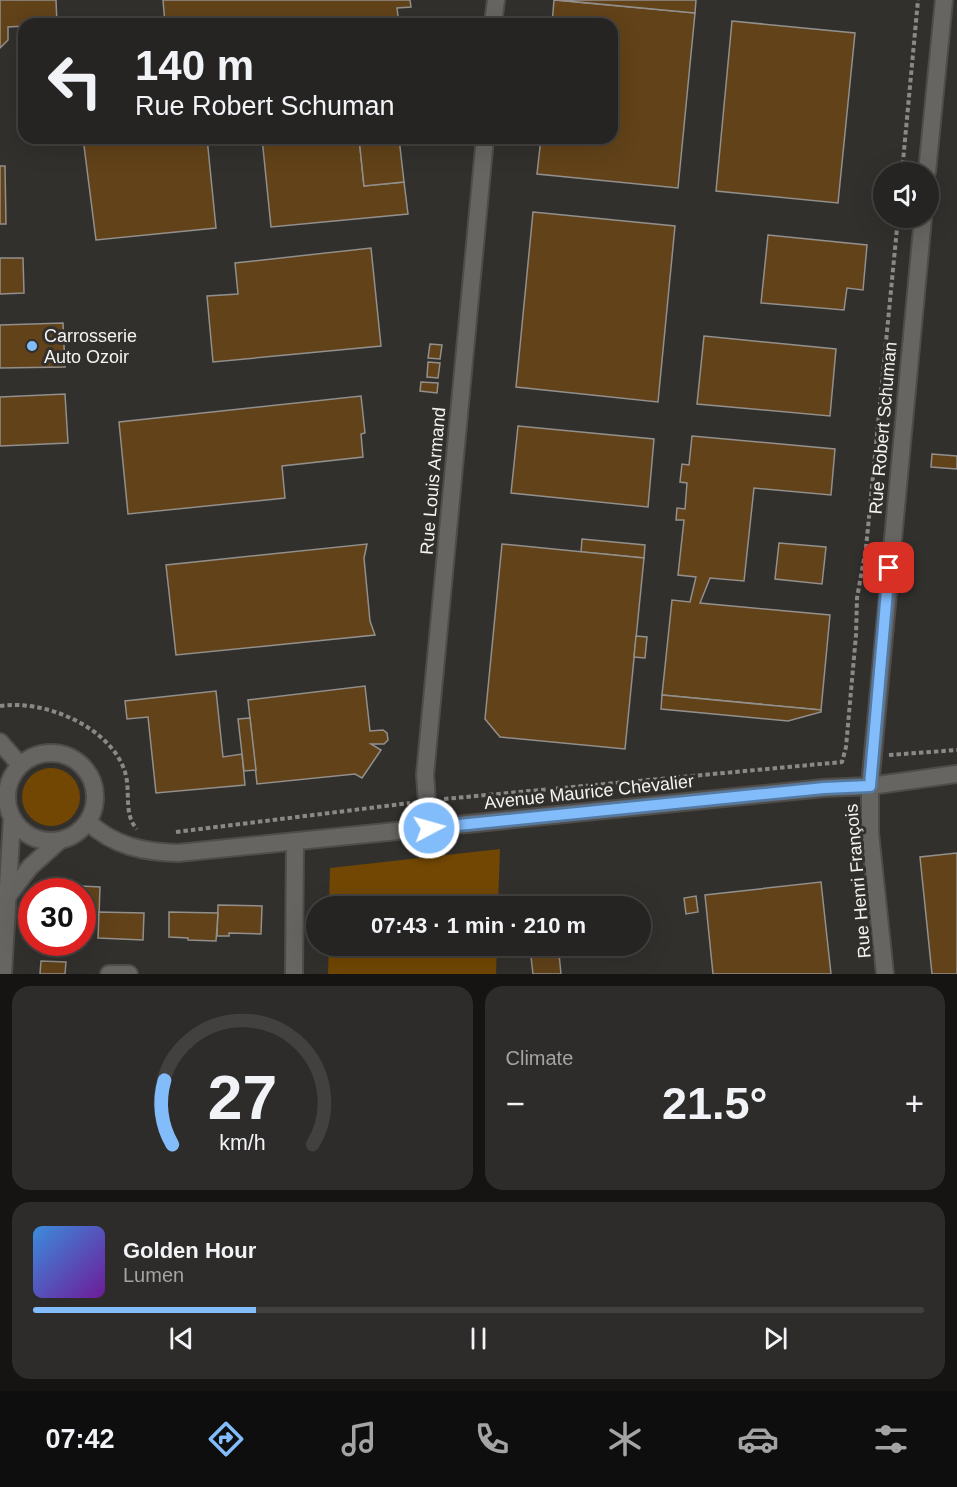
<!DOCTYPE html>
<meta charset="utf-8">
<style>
:root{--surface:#262422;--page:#2e2c2a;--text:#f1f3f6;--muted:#a4a4a5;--line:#424140;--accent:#82bcfa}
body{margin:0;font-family:Helvetica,sans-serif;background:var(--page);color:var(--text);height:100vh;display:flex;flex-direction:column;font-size:22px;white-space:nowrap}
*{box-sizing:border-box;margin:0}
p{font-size:20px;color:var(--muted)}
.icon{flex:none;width:33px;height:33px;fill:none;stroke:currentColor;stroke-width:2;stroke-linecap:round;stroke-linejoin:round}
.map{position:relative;height:974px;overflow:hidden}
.details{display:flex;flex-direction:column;gap:12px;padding:12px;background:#151413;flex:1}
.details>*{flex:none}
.top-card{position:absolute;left:18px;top:18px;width:600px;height:126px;border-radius:18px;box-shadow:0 6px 24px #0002,0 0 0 2px var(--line);background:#262422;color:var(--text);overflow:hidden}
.tools{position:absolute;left:873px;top:162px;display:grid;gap:12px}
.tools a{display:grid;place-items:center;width:66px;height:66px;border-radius:50%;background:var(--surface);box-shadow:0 6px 24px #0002,0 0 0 2px var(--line);font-size:30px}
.speed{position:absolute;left:18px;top:878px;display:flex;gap:12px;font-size:30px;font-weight:700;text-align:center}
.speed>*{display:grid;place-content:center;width:78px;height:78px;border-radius:50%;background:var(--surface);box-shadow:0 6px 24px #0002,0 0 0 2px var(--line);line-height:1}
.speed .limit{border:9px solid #d22;background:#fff;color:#111}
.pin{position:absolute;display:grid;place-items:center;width:51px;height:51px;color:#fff;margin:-26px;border-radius:12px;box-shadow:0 3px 9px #0006}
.me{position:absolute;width:66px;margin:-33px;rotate:84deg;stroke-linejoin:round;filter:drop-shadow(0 0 4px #0008)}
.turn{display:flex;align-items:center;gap:21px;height:126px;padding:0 18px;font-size:27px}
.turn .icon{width:78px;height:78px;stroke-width:2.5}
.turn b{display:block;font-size:42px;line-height:51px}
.big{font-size:45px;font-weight:700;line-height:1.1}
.details .widget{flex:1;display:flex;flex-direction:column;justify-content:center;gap:9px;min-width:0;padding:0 21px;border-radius:18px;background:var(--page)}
.details .dial{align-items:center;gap:0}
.dial svg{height:156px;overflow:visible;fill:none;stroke:var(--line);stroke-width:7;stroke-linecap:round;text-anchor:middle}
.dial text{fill:var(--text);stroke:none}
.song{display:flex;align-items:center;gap:18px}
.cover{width:72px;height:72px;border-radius:9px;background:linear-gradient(135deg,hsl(210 70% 55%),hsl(280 70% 35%))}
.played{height:6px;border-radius:3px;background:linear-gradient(90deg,var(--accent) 25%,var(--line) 25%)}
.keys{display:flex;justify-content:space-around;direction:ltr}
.heat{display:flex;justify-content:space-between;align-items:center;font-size:33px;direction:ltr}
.details .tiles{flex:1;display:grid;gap:12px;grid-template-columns:1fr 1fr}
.widget:last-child{grid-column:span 2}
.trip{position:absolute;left:306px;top:896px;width:345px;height:60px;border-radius:30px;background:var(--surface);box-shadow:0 6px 24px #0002,0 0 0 2px var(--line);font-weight:700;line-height:60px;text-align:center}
.dock{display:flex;height:96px;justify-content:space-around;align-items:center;background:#0f0e0e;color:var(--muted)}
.dock .icon{width:42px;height:42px}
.dock .current{color:var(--accent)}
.dock b{font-size:27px;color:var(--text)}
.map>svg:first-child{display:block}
.green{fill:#714703}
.building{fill:#614219;stroke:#928f8c;stroke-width:1.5}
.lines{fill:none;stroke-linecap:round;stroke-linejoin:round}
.minor-casing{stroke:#4f4d4b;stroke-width:20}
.path{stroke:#8b8987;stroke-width:4;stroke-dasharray:4.5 3;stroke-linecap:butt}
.minor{stroke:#676562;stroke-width:16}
.route-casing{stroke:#547aa2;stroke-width:15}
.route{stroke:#82bcfa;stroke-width:10}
.poi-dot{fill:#82bcfa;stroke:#32302d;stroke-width:2}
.labels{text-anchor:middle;stroke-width:6;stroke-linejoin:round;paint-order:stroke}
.poi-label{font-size:18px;fill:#f5f3f2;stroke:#32302d;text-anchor:start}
.street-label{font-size:18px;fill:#f5f3f2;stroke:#32302d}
</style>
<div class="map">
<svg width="957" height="974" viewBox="0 0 957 974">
<rect width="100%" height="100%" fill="#32302d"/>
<g class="green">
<circle cx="51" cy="797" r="29"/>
<polygon points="500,849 498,906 329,906 330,868"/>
<polygon points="329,945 497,945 496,974 328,974"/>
</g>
<g class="building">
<polygon points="0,0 56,0 57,24 24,24 24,26 8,27 8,40 0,48"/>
<polygon points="163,0 410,0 411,7 397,8 399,24 165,24"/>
<polygon points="554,0 695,13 678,188 537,174 541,138 612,138 612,24 552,24"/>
<polygon points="557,0 696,0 695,13"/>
<polygon points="732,21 855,33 838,203 716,191"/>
<polygon points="83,138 207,138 216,228 96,240"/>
<polygon points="262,138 359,138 364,186 404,182 408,214 271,227"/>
<polygon points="359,138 399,138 404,182 364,186"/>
<polygon points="0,166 5,166 6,224 0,224"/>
<polygon points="533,212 675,226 658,402 516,387"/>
<polygon points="768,235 867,245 863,290 847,288 844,310 761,303"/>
<polygon points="371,248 381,346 213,362 207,296 238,294 235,263"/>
<polygon points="0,258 23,258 24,293 0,294"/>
<polygon points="63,323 65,367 0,368 0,325"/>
<polygon points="704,336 836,349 830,416 697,404"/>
<polygon points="430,344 442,345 440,359 428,358"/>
<polygon points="428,362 440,363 438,378 427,377"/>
<polygon points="421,382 438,383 437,393 420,391"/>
<polygon points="65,394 68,443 0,446 0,397"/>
<polygon points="361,396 365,433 361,434 363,457 282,466 285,498 128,514 119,422"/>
<polygon points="518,426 654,439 648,507 511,493"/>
<polygon points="692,436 835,449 831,495 754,488 744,581 710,578 700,603 830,615 821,710 662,695 672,600 690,602 696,577 678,575 684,520 676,520 677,508 685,509 687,483 680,482 682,464 689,465"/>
<polygon points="932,454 957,456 957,469 931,467"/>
<polygon points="582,539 645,545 644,558 581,552"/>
<polygon points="779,543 826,547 822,584 775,579"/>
<polygon points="367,544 364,558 370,621 375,635 176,655 166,565"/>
<polygon points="502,544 644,558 625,749 500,737 485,719"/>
<polygon points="636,636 647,637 645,658 634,657"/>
<polygon points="365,686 370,731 383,730 387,733 388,740 384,744 371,744 381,750 362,778 355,774 257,784 248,700"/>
<polygon points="216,691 223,757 242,754 245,785 156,793 148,717 127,719 125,701"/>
<polygon points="662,695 821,710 821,712 788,721 661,709"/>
<polygon points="250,718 256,770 244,771 238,719"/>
<polygon points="957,853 957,974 932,974 920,857"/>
<polygon points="821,882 831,974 713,974 705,895"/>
<polygon points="81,886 100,887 99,915 82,914 82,891 55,891 55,889 80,889"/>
<polygon points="696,896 698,912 686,914 684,898"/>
<polygon points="218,905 262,906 261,934 229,933 229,936 217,936"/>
<polygon points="99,912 144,913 143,940 98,938"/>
<polygon points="169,912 218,913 216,941 188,940 188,938 169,937"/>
<polygon points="559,954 561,974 533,974 531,957"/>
<polygon points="41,961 66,962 65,974 40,974"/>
</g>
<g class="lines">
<g class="minor-casing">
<g id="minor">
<polyline points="493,24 496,0"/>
<polyline points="927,172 944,0"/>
<polyline points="0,742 20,765"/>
<circle cx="51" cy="797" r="44"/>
<path d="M88,822C114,846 143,852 178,853L824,788L870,786L957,774"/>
<polyline points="429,828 425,775 485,138"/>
<polyline points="8,896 30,867 60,840"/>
<polyline points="3,974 12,818"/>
<polyline points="109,974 129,974"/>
<polyline points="294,974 295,842"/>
<polyline points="885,974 870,833 870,786 923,218"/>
</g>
</g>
<g class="path">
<polyline points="902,172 918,0"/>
<path d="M0,706C44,699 111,727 125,772C131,790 123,815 137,829"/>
<polyline points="889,755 957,750"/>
<polyline points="444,799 842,762 846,747 856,635 857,598 866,548 898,218"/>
<polyline points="176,832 410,803"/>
</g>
<use href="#minor" class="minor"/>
</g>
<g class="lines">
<g class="route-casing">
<polyline id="route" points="429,828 824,788 870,786 889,568"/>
</g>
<use href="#route" class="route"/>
</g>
<circle class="poi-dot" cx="32" cy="346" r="6"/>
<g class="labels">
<g class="poi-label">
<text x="44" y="342">Carrosserie<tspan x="44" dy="21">Auto Ozoir</tspan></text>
</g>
<g class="street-label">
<text transform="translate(883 428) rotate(-85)" y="6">Rue Robert Schuman</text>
<text transform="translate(433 481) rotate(-85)" y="6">Rue Louis Armand</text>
<text transform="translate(589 792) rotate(-6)" y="6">Avenue Maurice Chevalier</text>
<text transform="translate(858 881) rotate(-95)" y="6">Rue Henri François</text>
</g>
</g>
</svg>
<div class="tools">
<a><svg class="icon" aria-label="sound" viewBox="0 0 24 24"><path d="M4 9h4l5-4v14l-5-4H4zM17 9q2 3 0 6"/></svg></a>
</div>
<div class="speed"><div class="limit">30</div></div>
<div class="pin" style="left:889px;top:568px;background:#d93025"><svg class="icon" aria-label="arrive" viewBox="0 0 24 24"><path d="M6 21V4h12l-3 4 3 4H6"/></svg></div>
<svg class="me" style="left:429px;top:828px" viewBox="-20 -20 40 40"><circle r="17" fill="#82bcfa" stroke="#fff" stroke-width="3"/><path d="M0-11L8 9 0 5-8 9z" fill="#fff"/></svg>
<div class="trip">07:43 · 1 min · 210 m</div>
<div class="top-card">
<div class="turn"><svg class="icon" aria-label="left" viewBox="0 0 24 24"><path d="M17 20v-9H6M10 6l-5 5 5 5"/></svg><div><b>140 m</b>Rue Robert Schuman</div></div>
</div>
</div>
<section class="details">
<div class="tiles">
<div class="widget dial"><svg viewBox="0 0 100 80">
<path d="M14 69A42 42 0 1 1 86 69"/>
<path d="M14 69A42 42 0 0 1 10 36" stroke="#82bcfa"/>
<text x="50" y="56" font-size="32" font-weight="700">27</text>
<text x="50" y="72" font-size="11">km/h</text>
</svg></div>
<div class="widget"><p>Climate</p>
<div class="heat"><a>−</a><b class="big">21.5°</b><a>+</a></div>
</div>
<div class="widget">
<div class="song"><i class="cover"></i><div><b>Golden Hour</b><p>Lumen</p></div></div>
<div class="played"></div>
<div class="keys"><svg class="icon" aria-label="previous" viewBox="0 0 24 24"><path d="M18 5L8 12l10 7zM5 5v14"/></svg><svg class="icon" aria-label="pause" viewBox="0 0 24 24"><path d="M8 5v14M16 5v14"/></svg><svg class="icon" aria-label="next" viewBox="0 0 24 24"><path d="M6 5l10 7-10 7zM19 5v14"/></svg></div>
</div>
</div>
</section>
<nav class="dock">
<b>07:42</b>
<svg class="icon current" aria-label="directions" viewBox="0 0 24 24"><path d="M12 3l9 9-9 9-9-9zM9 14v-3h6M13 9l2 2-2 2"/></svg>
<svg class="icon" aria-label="music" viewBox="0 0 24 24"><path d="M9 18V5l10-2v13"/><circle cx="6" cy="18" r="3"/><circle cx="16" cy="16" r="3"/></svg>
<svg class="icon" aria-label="phone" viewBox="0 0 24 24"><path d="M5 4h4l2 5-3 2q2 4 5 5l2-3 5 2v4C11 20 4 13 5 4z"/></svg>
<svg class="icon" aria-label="climate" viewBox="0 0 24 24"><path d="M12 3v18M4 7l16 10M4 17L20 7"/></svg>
<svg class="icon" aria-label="car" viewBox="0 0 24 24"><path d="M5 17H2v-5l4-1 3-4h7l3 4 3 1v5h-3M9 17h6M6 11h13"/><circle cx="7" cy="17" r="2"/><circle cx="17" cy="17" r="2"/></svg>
<svg class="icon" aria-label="filters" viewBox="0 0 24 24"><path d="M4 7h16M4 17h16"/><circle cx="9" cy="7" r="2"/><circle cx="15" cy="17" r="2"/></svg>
</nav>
